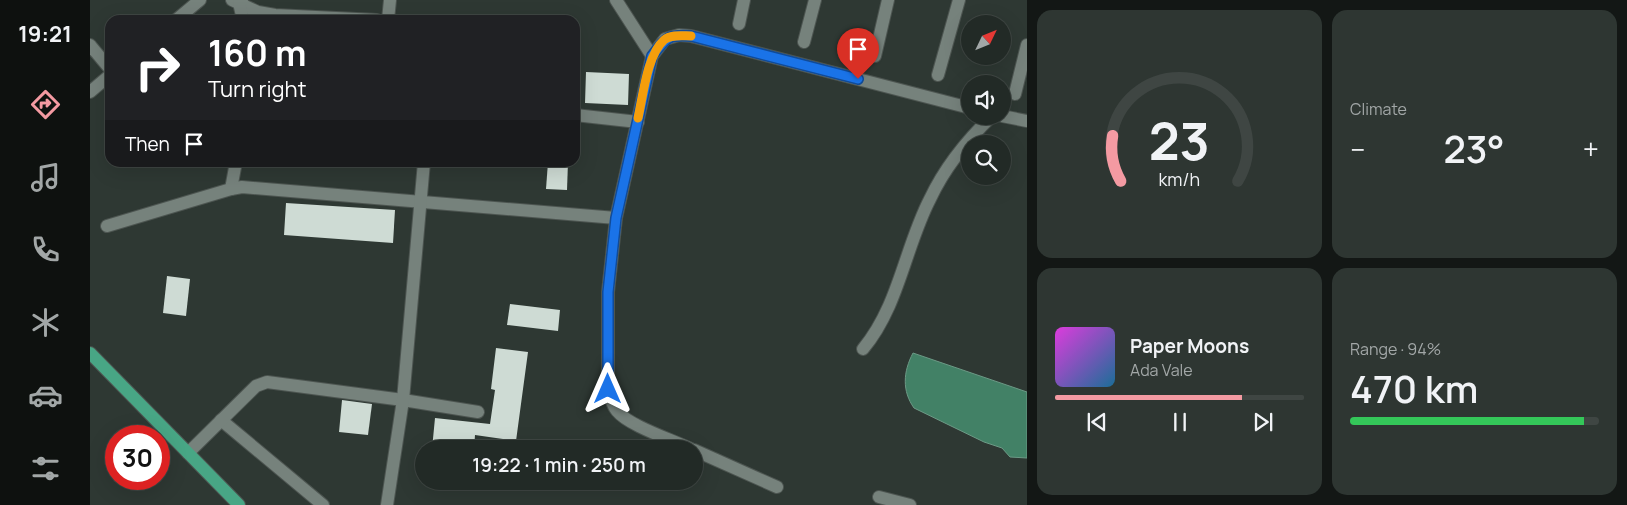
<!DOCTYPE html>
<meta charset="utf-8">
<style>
:root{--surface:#222a26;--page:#2e3632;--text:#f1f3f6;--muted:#a2a7a7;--line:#3f4643;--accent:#f49aa2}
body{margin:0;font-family:Manrope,sans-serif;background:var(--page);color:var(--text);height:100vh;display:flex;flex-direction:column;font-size:19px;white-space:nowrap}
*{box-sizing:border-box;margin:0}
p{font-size:16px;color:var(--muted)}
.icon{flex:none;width:28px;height:28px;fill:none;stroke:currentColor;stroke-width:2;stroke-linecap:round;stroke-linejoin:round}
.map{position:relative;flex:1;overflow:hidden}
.details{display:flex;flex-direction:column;gap:10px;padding:10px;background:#131715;width:600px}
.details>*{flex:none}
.top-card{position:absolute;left:15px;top:15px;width:475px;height:152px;border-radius:15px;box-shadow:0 5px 20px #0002,0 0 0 1px var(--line);background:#202124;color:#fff;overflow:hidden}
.needle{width:32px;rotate:47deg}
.controls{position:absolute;left:871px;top:15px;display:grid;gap:10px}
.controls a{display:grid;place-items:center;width:50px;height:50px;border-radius:50%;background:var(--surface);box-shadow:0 5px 20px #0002,0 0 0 1px var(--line);font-size:25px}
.speed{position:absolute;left:15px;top:425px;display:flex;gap:10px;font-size:25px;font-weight:700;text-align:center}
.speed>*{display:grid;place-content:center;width:65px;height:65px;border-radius:50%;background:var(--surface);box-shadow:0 5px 20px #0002,0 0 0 1px var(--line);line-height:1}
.speed .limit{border:8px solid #d22;background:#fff;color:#111}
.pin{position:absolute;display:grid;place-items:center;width:42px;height:42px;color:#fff;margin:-51px -21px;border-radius:50% 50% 50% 0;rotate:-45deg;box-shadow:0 0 5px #0007}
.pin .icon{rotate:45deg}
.me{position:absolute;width:55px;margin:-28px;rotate:0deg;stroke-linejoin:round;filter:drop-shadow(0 0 4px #0008)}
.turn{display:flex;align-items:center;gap:18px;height:105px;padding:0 20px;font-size:22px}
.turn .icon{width:65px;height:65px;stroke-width:2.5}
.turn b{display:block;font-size:35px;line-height:42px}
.then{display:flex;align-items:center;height:48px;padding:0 20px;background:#0003;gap:10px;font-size:19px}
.big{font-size:38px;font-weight:600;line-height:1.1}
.details .tile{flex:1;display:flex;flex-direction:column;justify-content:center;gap:8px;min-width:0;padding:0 18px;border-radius:15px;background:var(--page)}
.details .dial{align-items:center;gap:0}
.dial svg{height:130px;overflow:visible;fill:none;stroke:var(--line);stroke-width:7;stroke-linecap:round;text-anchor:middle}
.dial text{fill:var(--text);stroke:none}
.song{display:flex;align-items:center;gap:15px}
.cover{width:60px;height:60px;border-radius:8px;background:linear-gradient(135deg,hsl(300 70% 55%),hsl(200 70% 35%))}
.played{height:5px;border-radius:2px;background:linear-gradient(90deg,var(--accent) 75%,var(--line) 75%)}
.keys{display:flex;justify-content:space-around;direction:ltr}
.heat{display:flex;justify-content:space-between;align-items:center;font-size:28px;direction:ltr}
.charge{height:8px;border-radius:4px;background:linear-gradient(90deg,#34c759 94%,var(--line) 0)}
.details .tiles{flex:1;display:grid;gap:10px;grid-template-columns:repeat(2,1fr)}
.trip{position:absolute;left:325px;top:440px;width:288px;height:50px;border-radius:25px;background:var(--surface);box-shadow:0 5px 20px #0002,0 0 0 1px var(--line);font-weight:600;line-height:50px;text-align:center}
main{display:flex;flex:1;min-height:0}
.tabs{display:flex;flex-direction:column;width:90px;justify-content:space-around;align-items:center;background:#0e110f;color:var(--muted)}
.tabs .icon{width:35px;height:35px}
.tabs .on{color:var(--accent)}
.tabs b{font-size:22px;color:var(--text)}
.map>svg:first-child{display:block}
.water{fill:#428166;stroke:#6c9a86}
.building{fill:#cedbd4}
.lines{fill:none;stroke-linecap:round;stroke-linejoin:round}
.minor-casing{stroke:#4d5551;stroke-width:14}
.major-casing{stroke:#4d5551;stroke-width:14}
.minor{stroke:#76827c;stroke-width:12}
.major{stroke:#48a685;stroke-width:12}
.route-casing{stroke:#114b97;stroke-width:12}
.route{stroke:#1a73e8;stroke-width:9}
.slow{stroke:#f59e0b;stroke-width:9}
</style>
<main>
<nav class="tabs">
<b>19:21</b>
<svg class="icon on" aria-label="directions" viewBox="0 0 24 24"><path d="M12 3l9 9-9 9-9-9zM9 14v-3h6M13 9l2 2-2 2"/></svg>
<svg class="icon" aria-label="music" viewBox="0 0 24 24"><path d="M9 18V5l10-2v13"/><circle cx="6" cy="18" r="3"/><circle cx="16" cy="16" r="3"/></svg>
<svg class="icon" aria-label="phone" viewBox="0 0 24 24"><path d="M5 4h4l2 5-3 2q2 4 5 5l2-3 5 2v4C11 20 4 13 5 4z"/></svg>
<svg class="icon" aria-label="climate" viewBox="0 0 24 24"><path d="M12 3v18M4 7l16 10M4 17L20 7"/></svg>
<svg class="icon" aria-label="car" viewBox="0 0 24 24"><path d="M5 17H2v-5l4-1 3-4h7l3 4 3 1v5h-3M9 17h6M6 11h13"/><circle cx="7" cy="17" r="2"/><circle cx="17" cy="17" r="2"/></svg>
<svg class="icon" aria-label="filters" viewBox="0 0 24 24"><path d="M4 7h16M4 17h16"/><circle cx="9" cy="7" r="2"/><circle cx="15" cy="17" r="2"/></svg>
</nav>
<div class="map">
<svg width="937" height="505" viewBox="0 0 937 505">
<rect width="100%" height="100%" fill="#2e3833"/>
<path class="water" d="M823,353L937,392V458L920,457L912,448L894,442L824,408C812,391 813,372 823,353Z"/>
<g class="building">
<polygon points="496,72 539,74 538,105 495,103"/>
<polygon points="458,162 478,162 477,190 456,189"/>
<polygon points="196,203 305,210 303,243 194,235"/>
<polygon points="77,276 100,279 96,316 73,313"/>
<polygon points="420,304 470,310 468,331 417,325"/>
<polygon points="406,348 438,352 426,441 385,435 384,449 342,449 345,418 400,424 405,390 401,389"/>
<polygon points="252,400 282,404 278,435 249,432"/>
</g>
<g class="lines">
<g class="minor-casing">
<g id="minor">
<polyline points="142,0 168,12 185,15 287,20"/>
<polyline points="152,0 149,3 153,20"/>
<polyline points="526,0 562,56"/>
<polyline points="86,20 110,0"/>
<polyline points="298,20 300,0"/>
<polyline points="649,24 654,0"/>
<polyline points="714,42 725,0"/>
<polyline points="0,45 20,69"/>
<polyline points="785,56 798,0"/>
<polyline points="848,75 869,0"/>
<polyline points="0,92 20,75"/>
<polyline points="925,94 937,45"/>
<polyline points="485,115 548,122"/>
<polyline points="912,116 937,121"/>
<polyline points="141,189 146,162"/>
<polyline points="17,226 141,189 152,187 526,218"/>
<path d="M773,349C809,306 815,247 840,199C855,167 876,141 902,116"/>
<polyline points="131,420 233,505"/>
<path d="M601,449C583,440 539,426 527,411C522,405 520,397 518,389V292L526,218L562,56L575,39L589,35L601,36L880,108"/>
<polyline points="604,450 687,487"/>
<polyline points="98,453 166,386 177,382 313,400 388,412"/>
<polyline points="789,497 820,505"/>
<polyline points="297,505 313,400 334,162"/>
</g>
</g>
<g class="major-casing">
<polyline id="major" points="0,353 149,505"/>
</g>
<use href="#minor" class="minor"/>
<use href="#major" class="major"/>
</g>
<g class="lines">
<g class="route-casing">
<path id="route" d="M518,389V292L526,218L562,56C576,38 577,34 601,36L768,79"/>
</g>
<use href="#route" class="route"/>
<path class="slow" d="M548,118C553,96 557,55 574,40C581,34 593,36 601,36"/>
</g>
</svg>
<div class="controls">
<a><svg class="needle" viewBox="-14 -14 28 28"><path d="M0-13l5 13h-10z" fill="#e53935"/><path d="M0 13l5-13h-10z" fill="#a2a7a7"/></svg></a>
<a><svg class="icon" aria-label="sound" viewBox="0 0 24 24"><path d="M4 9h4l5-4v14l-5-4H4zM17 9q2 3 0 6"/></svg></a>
<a><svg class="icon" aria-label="search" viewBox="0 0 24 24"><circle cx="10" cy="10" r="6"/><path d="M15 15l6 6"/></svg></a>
</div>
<div class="speed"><div class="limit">30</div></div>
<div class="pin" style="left:768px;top:79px;background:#d93025"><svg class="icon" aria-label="arrive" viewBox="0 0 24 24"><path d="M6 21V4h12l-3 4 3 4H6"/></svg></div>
<svg class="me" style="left:518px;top:389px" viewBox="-20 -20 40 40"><path d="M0-17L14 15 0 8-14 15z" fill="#1a73e8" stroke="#fff" stroke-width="4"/></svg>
<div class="trip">19:22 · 1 min · 250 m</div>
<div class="top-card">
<div class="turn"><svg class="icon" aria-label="right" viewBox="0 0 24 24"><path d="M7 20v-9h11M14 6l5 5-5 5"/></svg><div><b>160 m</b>Turn right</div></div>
<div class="then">Then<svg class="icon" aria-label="arrive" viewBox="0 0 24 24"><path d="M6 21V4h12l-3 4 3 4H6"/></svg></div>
</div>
</div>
<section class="details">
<div class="tiles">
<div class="tile dial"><svg viewBox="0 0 100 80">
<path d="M14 69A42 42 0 1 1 86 69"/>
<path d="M14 69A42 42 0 0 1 9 41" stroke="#f49aa2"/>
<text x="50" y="56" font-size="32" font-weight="700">23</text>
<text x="50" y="72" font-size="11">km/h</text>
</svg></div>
<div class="tile"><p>Climate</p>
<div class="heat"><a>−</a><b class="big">23°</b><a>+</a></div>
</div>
<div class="tile">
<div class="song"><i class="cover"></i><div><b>Paper Moons</b><p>Ada Vale</p></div></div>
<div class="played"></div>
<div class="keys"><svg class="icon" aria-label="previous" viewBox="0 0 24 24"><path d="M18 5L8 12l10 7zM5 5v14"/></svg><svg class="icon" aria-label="pause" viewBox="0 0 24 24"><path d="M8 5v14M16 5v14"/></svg><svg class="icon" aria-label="next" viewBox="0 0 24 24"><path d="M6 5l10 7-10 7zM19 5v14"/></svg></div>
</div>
<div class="tile"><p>Range · 94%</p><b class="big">470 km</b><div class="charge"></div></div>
</div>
</section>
</main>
